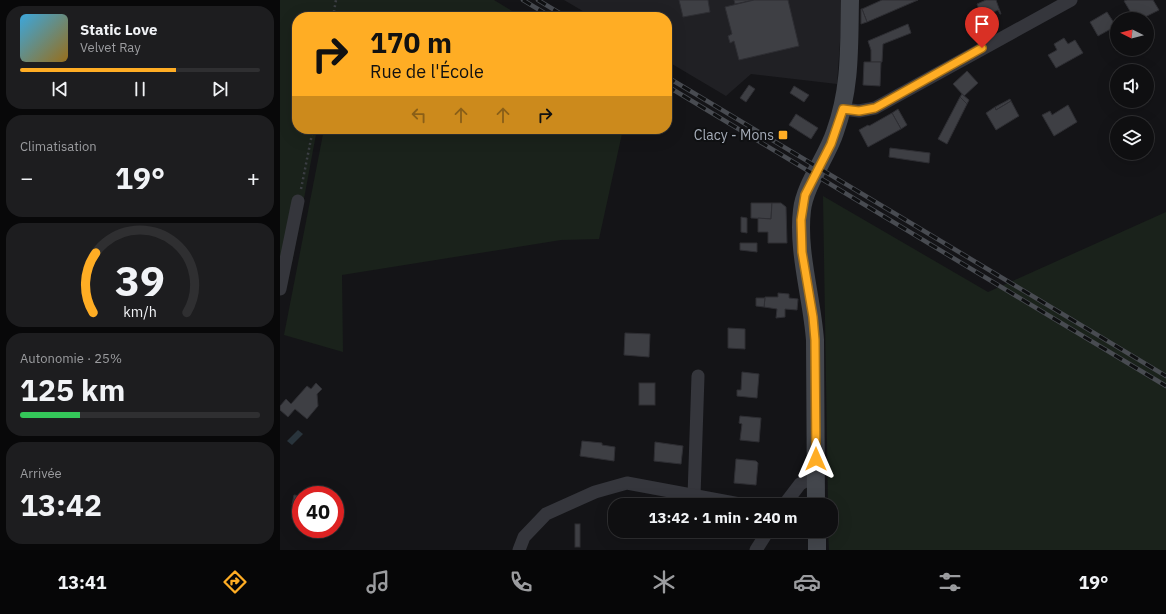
<!DOCTYPE html>
<html lang="fr">
<meta charset="utf-8">
<style>
:root{--surface:#0f0f11;--page:#1d1d1f;--text:#f1f3f6;--muted:#9b9c9f;--line:#2f2f31;--accent:#ffad24}
body{margin:0;font-family:"IBM Plex Sans",sans-serif;background:var(--page);color:var(--text);height:100vh;display:flex;flex-direction:column;font-size:15px;white-space:nowrap}
*{box-sizing:border-box;margin:0}
p{font-size:13px;color:var(--muted)}
.icon{flex:none;width:22px;height:22px;fill:none;stroke:currentColor;stroke-width:2;stroke-linecap:round;stroke-linejoin:round}
.map{position:relative;flex:1;overflow:hidden}
.side{display:flex;flex-direction:column;gap:6px;padding:6px;background:#080809;width:280px}
.side>*{flex:none}
.hud{position:absolute;left:12px;top:12px;width:380px;height:122px;border-radius:16px;box-shadow:0 4px 16px #0002,0 0 0 1px var(--line);background:#ffad24;color:#111;overflow:hidden}
.needle{width:26px;rotate:276deg}
.controls{position:absolute;left:830px;top:12px;display:grid;gap:8px}
.controls a{display:grid;place-items:center;width:44px;height:44px;border-radius:50%;background:var(--surface);box-shadow:0 4px 16px #0002,0 0 0 1px var(--line);font-size:20px}
.speed{position:absolute;left:12px;top:486px;display:flex;gap:8px;font-size:20px;font-weight:700;text-align:center}
.speed>*{display:grid;place-content:center;width:52px;height:52px;border-radius:50%;background:var(--surface);box-shadow:0 4px 16px #0002,0 0 0 1px var(--line);line-height:1}
.speed .limit{border:6px solid #d22;background:#fff;color:#111}
.pin{position:absolute;display:grid;place-items:center;width:34px;height:34px;color:#fff;margin:-41px -17px;border-radius:50% 50% 50% 0;rotate:-45deg;box-shadow:0 0 4px #0007}
.pin .icon{rotate:45deg}
.me{position:absolute;width:44px;margin:-22px;rotate:0deg;stroke-linejoin:round;filter:drop-shadow(0 0 3px #0008)}
.turn{display:flex;align-items:center;gap:14px;height:84px;padding:0 12px;font-size:18px}
.turn .icon{width:52px;height:52px;stroke-width:2.5}
.turn b{display:block;font-size:28px;line-height:34px}
.lanes{display:flex;align-items:center;height:38px;padding:0 12px;background:#0003;justify-content:center;gap:20px;direction:ltr}
.lanes .off{opacity:.35}
.big{font-size:30px;font-weight:800;line-height:1.1}
.side .widget{flex:1;display:flex;flex-direction:column;justify-content:center;gap:6px;min-width:0;padding:0 14px;border-radius:16px;background:var(--page)}
.side .dial{align-items:center;gap:0}
.dial svg{height:104px;overflow:visible;fill:none;stroke:var(--line);stroke-width:7;stroke-linecap:round;text-anchor:middle}
.dial text{fill:var(--text);stroke:none}
.song{display:flex;align-items:center;gap:12px}
.cover{width:48px;height:48px;border-radius:6px;background:linear-gradient(135deg,hsl(200 70% 55%),hsl(40 70% 35%))}
.played{height:4px;border-radius:2px;background:linear-gradient(90deg,var(--accent) 65%,var(--line) 65%)}
.keys{display:flex;justify-content:space-around;direction:ltr}
.heat{display:flex;justify-content:space-between;align-items:center;font-size:22px;direction:ltr}
.charge{height:6px;border-radius:3px;background:linear-gradient(90deg,#34c759 25%,var(--line) 0)}
.trip{position:absolute;left:328px;top:498px;width:230px;height:40px;border-radius:16px;background:var(--surface);box-shadow:0 4px 16px #0002,0 0 0 1px var(--line);font-weight:800;line-height:40px;text-align:center}
.tab-bar{display:flex;height:64px;justify-content:space-around;align-items:center;background:#060607;color:var(--muted)}
.tab-bar .icon{width:28px;height:28px}
.tab-bar .current{color:var(--accent)}
.tab-bar b{font-size:18px;color:var(--text)}
main{display:flex;flex:1;min-height:0}
.map>svg:first-child{display:block}
.built{fill:#202024}
.green{fill:#1a221b}
.water{fill:#29343c}
.building{fill:#3e3f44;stroke:#2e2e33}
.lines{fill:none;stroke-linecap:round;stroke-linejoin:round}
.path{stroke:#3b3e43;stroke-width:2.5;stroke-dasharray:2 3;stroke-linecap:butt}
.street{stroke:#35363c;stroke-width:13}
.secondary{stroke:#43464c;stroke-width:18}
.rail-casing{stroke:#484b51;stroke-width:4.5}
.rail{stroke:#0f1012;stroke-width:3;stroke-dasharray:9;stroke-linecap:butt}
.route-casing{stroke:#a67017;stroke-width:10}
.route{stroke:#ffad24;stroke-width:7}
.poi-dot{fill:#ffad24;stroke:#0f1012;stroke-width:1.5}
.labels{text-anchor:middle;stroke-width:4;stroke-linejoin:round;paint-order:stroke}
.poi-label{font-size:14px;fill:#a5acb8;stroke:#0f1012;text-anchor:end}
</style>
<main>
<section class="side">
<div class="widget">
<div class="song"><i class="cover"></i><div><b>Static Love</b><p>Velvet Ray</p></div></div>
<div class="played"></div>
<div class="keys"><svg class="icon" aria-label="previous" viewBox="0 0 24 24"><path d="M18 5L8 12l10 7zM5 5v14"/></svg><svg class="icon" aria-label="pause" viewBox="0 0 24 24"><path d="M8 5v14M16 5v14"/></svg><svg class="icon" aria-label="next" viewBox="0 0 24 24"><path d="M6 5l10 7-10 7zM19 5v14"/></svg></div>
</div>
<div class="widget"><p>Climatisation</p>
<div class="heat"><a>−</a><b class="big">19°</b><a>+</a></div>
</div>
<div class="widget dial"><svg viewBox="0 0 100 80">
<path d="M14 69A42 42 0 1 1 86 69"/>
<path d="M14 69A42 42 0 0 1 16 23" stroke="#ffad24"/>
<text x="50" y="56" font-size="32" font-weight="700">39</text>
<text x="50" y="72" font-size="11">km/h</text>
</svg></div>
<div class="widget"><p>Autonomie · 25%</p><b class="big">125 km</b><div class="charge"></div></div>
<div class="widget"><p>Arrivée</p><b class="big">13:42</b></div>
</section>
<div class="map">
<svg width="886" height="550" viewBox="0 0 886 550">
<rect width="100%" height="100%" fill="#141417"/>
<polygon class="built" points="284,0 563,0 557,84 471,74 446,96 387,61 387,17 313,17"/>
<g class="green">
<polygon points="0,0 214,0 242,17 17,17 17,129 37,129 12,263 0,288"/>
<polygon points="44,129 343,129 319,239 281,240 62,275 63,352 4,335"/>
<polygon points="543,196 708,292 886,212 886,550 549,550 548,531 551,531 551,505 548,505"/>
</g>
<polygon class="water" points="18,430 23,434 12,445 7,441"/>
<g class="building">
<polygon points="399,0 428,0 430,12 403,17"/>
<polygon points="454,0 474,0 455,4"/>
<polygon points="474,0 508,0 519,46 459,60 454,41 450,43 448,36 452,34 445,7"/>
<polygon points="602,0 638,0 587,22 582,9"/>
<polygon points="706,0 716,0 721,14 720,14 718,10 702,17 697,4"/>
<polygon points="847,0 873,0 879,10 861,19 858,14 853,16 844,1"/>
<polygon points="581,9 582,9 587,22 581,24"/>
<polygon points="827,12 836,26 818,36 810,22"/>
<polygon points="628,24 631,33 603,44 602,62 591,62 591,50 588,41"/>
<polygon points="784,38 788,44 795,40 803,53 776,68 768,55 777,50 774,44"/>
<polygon points="584,62 601,62 600,86 583,85"/>
<polygon points="687,71 698,83 684,96 673,84"/>
<polygon points="469,85 475,89 466,102 460,98"/>
<polygon points="514,86 529,95 524,102 510,93"/>
<polygon points="682,94 689,100 687,104 680,97"/>
<polygon points="680,97 687,104 667,144 658,139"/>
<polygon points="730,99 731,101 716,110 715,107"/>
<polygon points="731,101 739,116 716,130 706,113 715,107 716,110"/>
<polygon points="788,105 797,122 774,136 762,115 770,111 772,115"/>
<polygon points="618,109 627,125 621,129 612,113"/>
<polygon points="612,113 621,129 588,147 579,130 588,125 589,126"/>
<polygon points="516,114 538,128 531,139 509,125"/>
<polygon points="610,148 650,153 649,163 609,157"/>
<polygon points="471,203 492,203 491,219 471,218"/>
<polygon points="492,203 501,203 506,207 507,243 488,243 488,232 478,232 478,218 491,219"/>
<polygon points="461,217 467,218 467,233 461,232"/>
<polygon points="460,243 477,243 477,252 460,250"/>
<polygon points="498,293 509,294 509,298 518,299 517,310 505,309 505,317 496,318 497,309 484,307 485,297 498,297"/>
<polygon points="476,298 485,298 484,307 476,306"/>
<polygon points="448,328 465,329 465,349 448,348"/>
<polygon points="345,333 370,334 369,357 344,355"/>
<polygon points="462,372 479,374 477,398 457,396 457,390 461,390"/>
<polygon points="36,383 42,389 37,394 38,406 27,419 15,409 8,417 0,410 0,406 6,399 11,404 27,386 31,389"/>
<rect x="359" y="383" width="16" height="22"/>
<polygon points="460,416 481,418 479,442 460,440 462,424 459,423"/>
<polygon points="302,441 322,443 322,445 335,447 334,461 300,456"/>
<polygon points="375,442 403,446 401,464 374,461"/>
<polygon points="456,459 476,461 478,463 476,485 454,483"/>
<polygon points="14,495 21,496 21,521 12,519 15,506 12,505"/>
<polygon points="358,501 377,505 357,505"/>
<rect x="295" y="524" width="5" height="23"/>
<polygon points="438,531 459,531 457,538 438,534"/>
</g>
<g class="lines">
<g class="path">
<polyline points="53,17 56,0"/>
<polyline points="21,189 33,129"/>
</g>
<g class="street">
<polyline points="563,109 579,111 595,108 791,0"/>
<polyline points="0,289 18,201"/>
<polyline points="414,496 418,376"/>
<polyline points="504,505 520,484 536,475"/>
<polyline points="239,550 244,537 266,514 315,492 347,483 465,505"/>
<polyline points="476,550 488,531"/>
</g>
<g class="secondary">
<path d="M536,505L535,340C532,298 517,251 522,210C525,184 547,157 555,132C571,88 569,46 570,0"/>
<polyline points="537,531 537,550"/>
</g>
<g class="rail-casing">
<g id="rail">
<polyline points="243,0 271,17"/>
<polyline points="258,0 286,17"/>
<polyline points="387,77 886,376"/>
<polyline points="387,86 886,386"/>
</g>
</g>
<use href="#rail" class="rail"/>
</g>
<g class="lines">
<g class="route-casing">
<polyline id="route" points="536,459 535,340 533,317 522,252 521,220 525,195 551,144 563,109 579,111 595,108 702,48"/>
</g>
<use href="#route" class="route"/>
</g>
<rect class="poi-dot" x="498" y="130" width="10" height="10" rx="2"/>
<g class="labels">
<g class="poi-label">
<text x="494" y="140">Clacy - Mons</text>
</g>
</g>
</svg>
<div class="controls">
<a><svg class="needle" viewBox="-14 -14 28 28"><path d="M0-13l5 13h-10z" fill="#e53935"/><path d="M0 13l5-13h-10z" fill="#9b9c9f"/></svg></a>
<a><svg class="icon" aria-label="sound" viewBox="0 0 24 24"><path d="M4 9h4l5-4v14l-5-4H4zM17 9q2 3 0 6"/></svg></a>
<a><svg class="icon" aria-label="layers" viewBox="0 0 24 24"><path d="M12 4l9 5-9 5-9-5zM3 14l9 5 9-5"/></svg></a>
</div>
<div class="speed"><div class="limit">40</div></div>
<div class="pin" style="left:702px;top:48px;background:#d93025"><svg class="icon" aria-label="arrive" viewBox="0 0 24 24"><path d="M6 21V4h12l-3 4 3 4H6"/></svg></div>
<svg class="me" style="left:536px;top:459px" viewBox="-20 -20 40 40"><path d="M0-17L14 15 0 8-14 15z" fill="#ffad24" stroke="#fff" stroke-width="4"/></svg>
<div class="trip">13:42 · 1 min · 240 m</div>
<div class="hud">
<div class="turn"><svg class="icon" aria-label="right" viewBox="0 0 24 24"><path d="M7 20v-9h11M14 6l5 5-5 5"/></svg><div><b>170 m</b>Rue de l'École</div></div>
<div class="lanes"><svg class="icon off" aria-label="left" viewBox="0 0 24 24"><path d="M17 20v-9H6M10 6l-5 5 5 5"/></svg><svg class="icon off" aria-label="ahead" viewBox="0 0 24 24"><path d="M12 20V5M6 11l6-6 6 6"/></svg><svg class="icon off" aria-label="ahead" viewBox="0 0 24 24"><path d="M12 20V5M6 11l6-6 6 6"/></svg><svg class="icon" aria-label="right" viewBox="0 0 24 24"><path d="M7 20v-9h11M14 6l5 5-5 5"/></svg></div>
</div>
</div>
</main>
<nav class="tab-bar">
<b>13:41</b>
<svg class="icon current" aria-label="directions" viewBox="0 0 24 24"><path d="M12 3l9 9-9 9-9-9zM9 14v-3h6M13 9l2 2-2 2"/></svg>
<svg class="icon" aria-label="music" viewBox="0 0 24 24"><path d="M9 18V5l10-2v13"/><circle cx="6" cy="18" r="3"/><circle cx="16" cy="16" r="3"/></svg>
<svg class="icon" aria-label="phone" viewBox="0 0 24 24"><path d="M5 4h4l2 5-3 2q2 4 5 5l2-3 5 2v4C11 20 4 13 5 4z"/></svg>
<svg class="icon" aria-label="climate" viewBox="0 0 24 24"><path d="M12 3v18M4 7l16 10M4 17L20 7"/></svg>
<svg class="icon" aria-label="car" viewBox="0 0 24 24"><path d="M5 17H2v-5l4-1 3-4h7l3 4 3 1v5h-3M9 17h6M6 11h13"/><circle cx="7" cy="17" r="2"/><circle cx="17" cy="17" r="2"/></svg>
<svg class="icon" aria-label="filters" viewBox="0 0 24 24"><path d="M4 7h16M4 17h16"/><circle cx="9" cy="7" r="2"/><circle cx="15" cy="17" r="2"/></svg>
<b>19°</b>
</nav>
